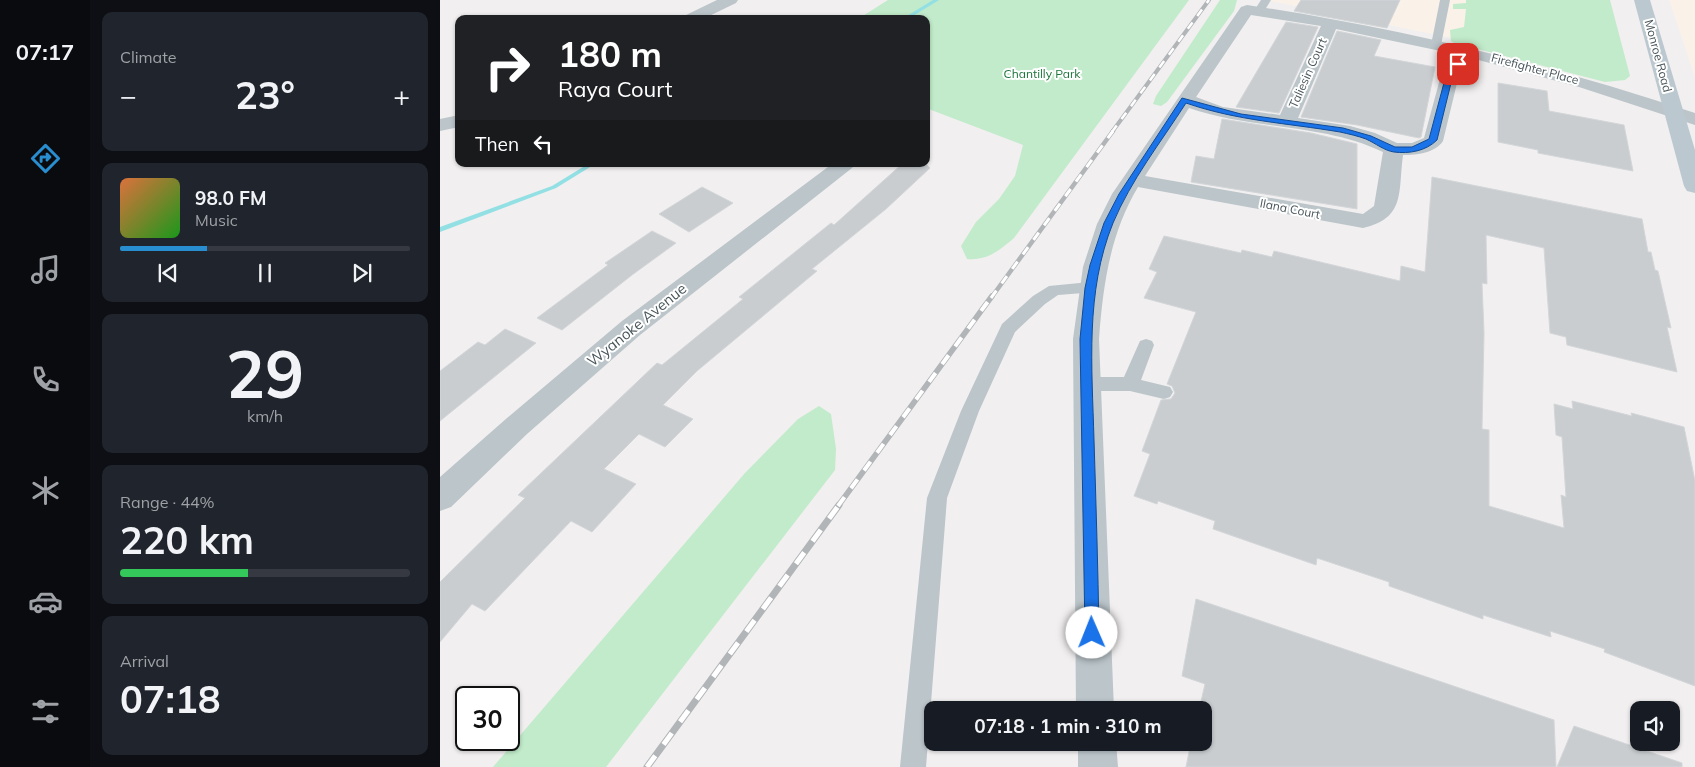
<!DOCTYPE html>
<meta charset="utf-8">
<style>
:root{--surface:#171b24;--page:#20242c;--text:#f1f3f6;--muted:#9ea1a6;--line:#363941;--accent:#298ed0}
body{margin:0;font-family:Mulish,sans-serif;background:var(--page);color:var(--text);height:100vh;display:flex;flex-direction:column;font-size:19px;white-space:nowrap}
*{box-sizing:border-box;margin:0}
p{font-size:16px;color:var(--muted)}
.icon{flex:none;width:28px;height:28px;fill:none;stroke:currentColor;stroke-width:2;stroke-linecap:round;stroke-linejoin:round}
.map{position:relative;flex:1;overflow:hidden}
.sheet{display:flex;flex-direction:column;gap:12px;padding:12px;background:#0d0f14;width:350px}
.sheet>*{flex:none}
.guide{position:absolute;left:15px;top:15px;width:475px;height:152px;border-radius:10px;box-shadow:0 1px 4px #0004;background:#202124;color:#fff;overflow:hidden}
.buttons{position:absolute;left:1190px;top:701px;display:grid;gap:10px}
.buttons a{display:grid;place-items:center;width:50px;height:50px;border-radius:10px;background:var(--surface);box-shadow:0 1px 4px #0004;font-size:25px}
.speed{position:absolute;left:15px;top:686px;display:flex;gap:10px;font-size:25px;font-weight:700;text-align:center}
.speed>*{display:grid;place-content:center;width:65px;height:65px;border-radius:50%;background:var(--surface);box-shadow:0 1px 4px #0004;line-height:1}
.speed .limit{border:2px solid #111;border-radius:8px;background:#fff;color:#111}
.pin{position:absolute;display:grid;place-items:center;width:42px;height:42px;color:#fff;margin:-21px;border-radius:10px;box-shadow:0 2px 8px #0006}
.me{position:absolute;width:55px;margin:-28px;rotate:359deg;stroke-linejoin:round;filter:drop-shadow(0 0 4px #0008)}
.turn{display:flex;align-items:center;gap:18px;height:105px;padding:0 20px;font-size:22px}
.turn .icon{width:65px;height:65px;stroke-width:2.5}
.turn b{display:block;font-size:35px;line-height:42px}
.then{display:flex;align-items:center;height:48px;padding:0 20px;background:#0003;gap:10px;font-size:19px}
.big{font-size:38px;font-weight:700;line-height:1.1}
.sheet .widget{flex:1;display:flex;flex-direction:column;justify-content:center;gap:8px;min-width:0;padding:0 18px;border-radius:10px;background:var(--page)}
.sheet .dial{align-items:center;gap:0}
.dial b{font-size:65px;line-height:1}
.song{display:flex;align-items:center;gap:15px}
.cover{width:60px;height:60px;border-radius:8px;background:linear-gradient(135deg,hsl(20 70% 55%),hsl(120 70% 35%))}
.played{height:5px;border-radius:2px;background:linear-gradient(90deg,var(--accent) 30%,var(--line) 30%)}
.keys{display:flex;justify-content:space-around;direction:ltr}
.heat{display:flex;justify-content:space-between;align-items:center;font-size:28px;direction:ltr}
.charge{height:8px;border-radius:4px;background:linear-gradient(90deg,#34c759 44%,var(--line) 0)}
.trip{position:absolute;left:484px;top:701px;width:288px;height:50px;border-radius:10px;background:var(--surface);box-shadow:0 1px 4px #0004;font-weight:700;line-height:50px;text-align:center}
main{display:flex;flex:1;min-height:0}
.tab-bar{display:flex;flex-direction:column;width:90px;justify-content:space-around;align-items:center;background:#090b0e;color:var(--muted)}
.tab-bar .icon{width:35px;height:35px}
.tab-bar .on{color:var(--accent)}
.tab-bar b{font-size:22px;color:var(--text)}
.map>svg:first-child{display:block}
.commercial{fill:#faf2e9}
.green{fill:#c1ebca}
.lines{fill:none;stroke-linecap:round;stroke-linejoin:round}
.stream{fill:#92e0e4;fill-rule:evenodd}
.building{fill:#c9cdd0;stroke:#d3d6d9}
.service{fill:#bbc5ca;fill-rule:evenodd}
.minor{fill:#bbc5ca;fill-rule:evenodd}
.secondary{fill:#bcc8cf;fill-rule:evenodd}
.rail-far3-casing{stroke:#b1b5b8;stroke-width:4}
.rail-far2-casing{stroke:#b1b5b8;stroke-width:4.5}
.rail-far1-casing{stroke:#b1b5b8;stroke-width:5.5}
.rail-casing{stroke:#b1b5b8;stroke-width:7}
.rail-far3{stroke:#fff;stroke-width:2.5;stroke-dasharray:8;stroke-linecap:butt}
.rail-far2{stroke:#fff;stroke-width:3;stroke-dasharray:9;stroke-linecap:butt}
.rail-far1{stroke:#fff;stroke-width:4;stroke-dasharray:11;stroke-linecap:butt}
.rail{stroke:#fff;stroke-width:5;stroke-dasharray:14;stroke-linecap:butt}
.route{fill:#1a73e8;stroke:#114b97}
.labels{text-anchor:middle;stroke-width:4;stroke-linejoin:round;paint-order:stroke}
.far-street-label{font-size:12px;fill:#48555a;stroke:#fff}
.far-park-label{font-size:12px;fill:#1f753c;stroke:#fff}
.street-label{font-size:15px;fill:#48555a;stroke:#fff}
</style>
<main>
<nav class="tab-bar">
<b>07:17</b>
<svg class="icon on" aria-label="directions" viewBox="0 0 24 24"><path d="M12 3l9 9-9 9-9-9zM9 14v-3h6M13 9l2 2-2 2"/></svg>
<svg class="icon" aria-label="music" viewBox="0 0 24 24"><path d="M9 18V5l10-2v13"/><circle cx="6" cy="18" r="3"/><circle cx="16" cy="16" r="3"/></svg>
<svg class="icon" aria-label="phone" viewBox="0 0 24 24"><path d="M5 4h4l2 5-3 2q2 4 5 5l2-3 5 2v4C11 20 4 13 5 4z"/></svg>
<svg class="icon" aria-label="climate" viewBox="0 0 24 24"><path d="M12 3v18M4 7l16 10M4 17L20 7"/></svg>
<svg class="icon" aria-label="car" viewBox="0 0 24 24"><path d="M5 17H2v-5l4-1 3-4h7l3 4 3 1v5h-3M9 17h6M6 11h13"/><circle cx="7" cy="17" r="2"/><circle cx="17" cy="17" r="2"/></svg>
<svg class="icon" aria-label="filters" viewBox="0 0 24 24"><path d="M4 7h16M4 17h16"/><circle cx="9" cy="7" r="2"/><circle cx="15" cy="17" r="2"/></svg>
</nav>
<section class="sheet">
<div class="widget"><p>Climate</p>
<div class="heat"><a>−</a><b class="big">23°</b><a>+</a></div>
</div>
<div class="widget">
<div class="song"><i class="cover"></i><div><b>98.0 FM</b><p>Music</p></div></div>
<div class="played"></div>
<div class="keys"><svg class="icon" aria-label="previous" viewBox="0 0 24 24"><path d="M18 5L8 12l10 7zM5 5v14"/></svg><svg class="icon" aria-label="pause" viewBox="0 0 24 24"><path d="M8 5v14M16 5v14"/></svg><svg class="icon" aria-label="next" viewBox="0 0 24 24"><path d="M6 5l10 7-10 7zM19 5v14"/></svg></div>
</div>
<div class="widget dial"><b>29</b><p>km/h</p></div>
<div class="widget"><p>Range · 44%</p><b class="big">220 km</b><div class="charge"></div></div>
<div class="widget"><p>Arrival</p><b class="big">07:18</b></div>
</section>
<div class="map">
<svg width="1255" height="767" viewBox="0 0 1255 767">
<rect width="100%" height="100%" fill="#f1efef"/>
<g class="commercial">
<polygon points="826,0 1044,0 1045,45 1007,37"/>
<polygon points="1229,0 1255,0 1255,78 1232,8"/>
</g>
<g class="green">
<path d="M448,0H749L574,238C560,250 547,261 527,259L521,246L536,222L559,199L575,176L583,145L486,108V19H418Z"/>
<polygon points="780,0 797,0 794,11 727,102 721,106 713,104 716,96"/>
<polygon points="1026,0 1170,0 1190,76 1185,80 1165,82 1014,43 1011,41 1010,30 1024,27 1026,9 1013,9 1013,4 1026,3"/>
<polygon points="379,406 391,414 396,449 395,470 166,767 53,767 305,473 358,419"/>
</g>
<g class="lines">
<g class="stream">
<polygon points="493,0 499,0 468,19 462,19"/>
<polygon points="148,164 155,164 116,188 0,232 0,227 112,186"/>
</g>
</g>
<g class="building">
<polygon points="861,0 960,0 947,28 854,11"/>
<polygon points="846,22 878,27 839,113 796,107"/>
<polygon points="897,31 941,40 934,56 995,67 981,137 979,138 917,125 861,117"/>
<polygon points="1058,83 1107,91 1109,111 1184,125 1193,171 1098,153 1098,150 1058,142"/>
<polygon points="782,119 871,133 917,144 917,209 751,182 756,156 774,159"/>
<polygon points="462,164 486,164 490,168 446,209 372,269 377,271 257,371 223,405 253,419 225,447 199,434 164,469 196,484 152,532 131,521 45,611 32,604 0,642 0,582 85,498 78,495 217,363 222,365 303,299 299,297 391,223 394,225"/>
<polygon points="992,177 1202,219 1208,252 1211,252 1215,270 1218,271 1231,328 1227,327 1237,372 1127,345 1126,337 1110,333 1104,248 1046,235 1047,284 1042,283 1044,333 1042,429 1049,430 1049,506 1124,528 1121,495 1126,497 1122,437 1116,435 1114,404 1133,409 1132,401 1192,416 1191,413 1244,427 1255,481 1255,686 1164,652 1165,649 1110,631 1111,637 1043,615 1043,619 949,586 949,582 877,558 876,565 773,529 775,521 718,501 717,504 694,496 710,454 702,451 721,400 731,399 735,393 732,386 727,384 756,312 704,298 717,272 709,269 724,236 801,253 802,250 832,257 834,251 960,281 961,266 985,272"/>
<polygon points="262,187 293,203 249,232 219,214"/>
<polygon points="212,231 236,243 192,275 122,330 97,318 168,265 165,263"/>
<polygon points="65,329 96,343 0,421 0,371 38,342 45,345"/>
<polygon points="756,599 1114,720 1116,767 746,767 751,742 762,742 762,710 759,710 765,684 742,676"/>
<polygon points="1134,726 1242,763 1242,767 1117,767"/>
</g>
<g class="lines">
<g class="service">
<polygon points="821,0 831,0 823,13 815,13 814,11"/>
<polygon points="1000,0 1010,0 1001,45 996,48 991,45"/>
<polygon points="650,282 656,284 658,288 656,292 618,295 605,304 575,332 539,411 507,498 486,767 460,767 487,498 521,411 562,324 593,296 609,286"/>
<polygon points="706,339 712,341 714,345 701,380 730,387 733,392 730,397 724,399 690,391 647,391 641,389 638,384 641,379 647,377 684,377 700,341"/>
</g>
<g class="minor">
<polygon points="277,0 298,0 296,3 263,19 242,19 244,16"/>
<path d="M807,5C960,28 1108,64 1255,113V125L1139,87L1031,58L1018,79L1003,141C995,153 977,155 963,155C958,192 966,218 923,228L698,187C670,234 663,285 659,339L674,710H636L633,339L643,267L657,224L672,194L801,7ZM811,15L881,26L840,115L783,107L756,97ZM896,29L1015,54L1000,79L984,138L972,143H957L935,133L910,126L858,118ZM749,108C812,130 882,123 943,152L934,206L923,214L705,176Z"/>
<polygon points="19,115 19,127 0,131 0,119"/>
<polygon points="392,164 415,164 412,168 200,335 87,434 11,507 0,511 0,477 67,418 182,321"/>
<polygon points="638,742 676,742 678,767 638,767"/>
</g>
<polygon class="secondary" points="1194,0 1210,0 1255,150 1255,193 1247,191 1244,186"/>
<g class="rail-far3-casing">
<polyline id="rail-far3" points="672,132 769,0"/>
</g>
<g class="rail-far2-casing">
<polyline id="rail-far2" points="551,298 673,131"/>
</g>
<g class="rail-far1-casing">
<polyline id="rail-far1" points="398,506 552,296"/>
</g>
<g class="rail-casing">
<polyline id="rail" points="207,767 399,505"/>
</g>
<use href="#rail-far3" class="rail-far3"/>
<use href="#rail-far2" class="rail-far2"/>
<use href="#rail-far1" class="rail-far1"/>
<use href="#rail" class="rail"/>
</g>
<path class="route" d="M1015,62L1021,64L1012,79L997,140C986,151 969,154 954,152C945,151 935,143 926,139C918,136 909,134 900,132C847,123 798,121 746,103C721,142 691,180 673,223C645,292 652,367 654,440C656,504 658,568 659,633L657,638L652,640L647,638L645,633L640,339L645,288L650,265L664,223L679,194L742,98L801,114L903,128L931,136L955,147H972L989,139L1005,79Z"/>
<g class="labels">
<g class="far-street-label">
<text transform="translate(1218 56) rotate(75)" y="4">Monroe Road</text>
<text transform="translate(1095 69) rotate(15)" y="4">Firefighter Place</text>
<text transform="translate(868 73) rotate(-66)" y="4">Taliesin Court</text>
<text transform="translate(850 209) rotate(11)" y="4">Ilana Court</text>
</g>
<g class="far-park-label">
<text x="602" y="78">Chantilly Park</text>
</g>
<g class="street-label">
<text transform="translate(197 325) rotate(-39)" y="5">Wyanoke Avenue</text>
</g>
</g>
</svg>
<div class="buttons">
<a><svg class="icon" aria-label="sound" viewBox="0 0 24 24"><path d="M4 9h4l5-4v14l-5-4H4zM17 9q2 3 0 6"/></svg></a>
</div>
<div class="speed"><div class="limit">30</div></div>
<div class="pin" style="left:1018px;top:64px;background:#d93025"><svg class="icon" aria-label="arrive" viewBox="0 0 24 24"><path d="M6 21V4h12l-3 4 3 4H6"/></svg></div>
<svg class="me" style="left:652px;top:633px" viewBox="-20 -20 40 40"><circle r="19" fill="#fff"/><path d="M0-13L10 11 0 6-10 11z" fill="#1a73e8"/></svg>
<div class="trip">07:18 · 1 min · 310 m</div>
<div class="guide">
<div class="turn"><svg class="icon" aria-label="right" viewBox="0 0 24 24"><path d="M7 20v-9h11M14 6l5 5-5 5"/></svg><div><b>180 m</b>Raya Court</div></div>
<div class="then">Then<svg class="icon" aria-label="left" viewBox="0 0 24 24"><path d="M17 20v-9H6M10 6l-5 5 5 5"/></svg></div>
</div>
</div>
</main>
